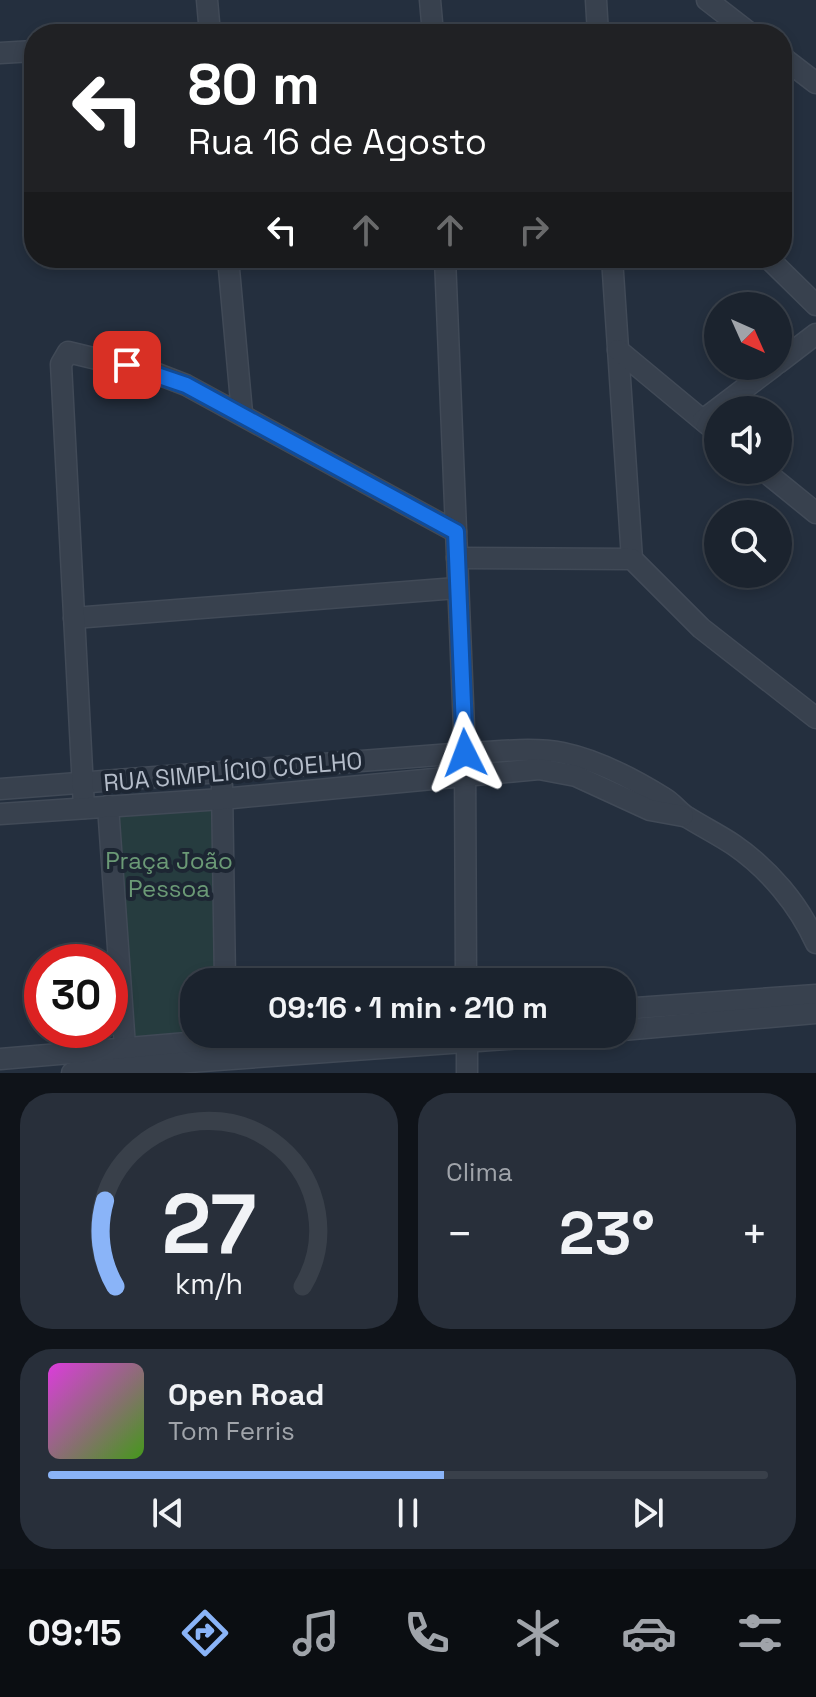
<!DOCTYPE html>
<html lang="pt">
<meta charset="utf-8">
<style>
:root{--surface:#1b232e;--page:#282f3a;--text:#f1f3f6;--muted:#a0a4aa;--line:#39404a;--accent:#8ab4f8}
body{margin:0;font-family:"Space Grotesk",sans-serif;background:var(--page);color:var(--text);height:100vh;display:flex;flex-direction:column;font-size:30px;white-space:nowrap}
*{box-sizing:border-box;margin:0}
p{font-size:26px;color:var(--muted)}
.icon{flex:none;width:44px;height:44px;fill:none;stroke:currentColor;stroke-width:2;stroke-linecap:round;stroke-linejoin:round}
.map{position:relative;height:1073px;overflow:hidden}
.panel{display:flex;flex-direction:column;gap:20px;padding:20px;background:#0f1319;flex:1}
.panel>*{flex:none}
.guide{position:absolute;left:24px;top:24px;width:768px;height:244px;border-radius:32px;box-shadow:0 4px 12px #0003,0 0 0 2px var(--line);background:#202124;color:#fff;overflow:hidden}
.needle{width:52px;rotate:135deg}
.buttons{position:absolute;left:704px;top:292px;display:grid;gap:16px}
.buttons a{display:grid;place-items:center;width:88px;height:88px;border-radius:50%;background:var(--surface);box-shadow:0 4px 12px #0003,0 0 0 2px var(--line);font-size:40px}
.speed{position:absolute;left:24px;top:944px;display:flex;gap:16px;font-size:40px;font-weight:700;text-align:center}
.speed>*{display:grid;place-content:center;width:104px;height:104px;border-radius:50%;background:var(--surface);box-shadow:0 4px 12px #0003,0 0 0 2px var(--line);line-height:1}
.speed .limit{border:12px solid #d22;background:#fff;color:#111}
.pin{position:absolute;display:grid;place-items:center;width:68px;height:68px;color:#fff;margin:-34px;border-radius:16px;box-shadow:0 4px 12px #0006}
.me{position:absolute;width:88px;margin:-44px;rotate:357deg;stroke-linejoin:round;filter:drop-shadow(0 0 6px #0008)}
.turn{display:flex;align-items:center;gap:28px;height:168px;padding:0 32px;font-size:36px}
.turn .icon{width:104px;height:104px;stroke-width:2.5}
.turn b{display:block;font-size:56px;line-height:68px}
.lanes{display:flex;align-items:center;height:76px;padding:0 32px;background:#0003;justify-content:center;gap:40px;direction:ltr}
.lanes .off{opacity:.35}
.big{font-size:60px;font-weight:700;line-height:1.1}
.panel .widget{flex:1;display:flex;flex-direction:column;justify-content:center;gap:12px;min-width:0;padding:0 28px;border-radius:32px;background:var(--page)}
.panel .dial{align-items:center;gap:0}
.dial svg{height:208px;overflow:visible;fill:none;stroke:var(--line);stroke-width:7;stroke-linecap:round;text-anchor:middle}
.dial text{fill:var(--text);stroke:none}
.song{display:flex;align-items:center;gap:24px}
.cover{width:96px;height:96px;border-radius:12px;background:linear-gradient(135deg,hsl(300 70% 55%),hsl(100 70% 35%))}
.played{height:8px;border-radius:4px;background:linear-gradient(90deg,var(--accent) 55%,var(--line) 55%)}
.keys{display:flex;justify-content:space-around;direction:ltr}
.heat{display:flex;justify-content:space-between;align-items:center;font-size:44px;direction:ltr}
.panel .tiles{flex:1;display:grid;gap:20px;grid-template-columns:1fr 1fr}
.widget:last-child{grid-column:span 2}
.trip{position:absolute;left:180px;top:968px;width:456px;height:80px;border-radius:32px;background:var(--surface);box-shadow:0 4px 12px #0003,0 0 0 2px var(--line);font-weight:700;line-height:80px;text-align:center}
.dock{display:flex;height:128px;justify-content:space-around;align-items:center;background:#0b0e12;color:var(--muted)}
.dock .icon{width:56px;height:56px}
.dock .current{color:var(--accent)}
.dock b{font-size:36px;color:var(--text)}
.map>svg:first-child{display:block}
.green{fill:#263c3f}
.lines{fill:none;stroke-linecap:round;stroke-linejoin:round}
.street-casing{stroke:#414a57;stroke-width:23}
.street{stroke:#38414e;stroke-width:20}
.route-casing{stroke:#114b97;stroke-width:20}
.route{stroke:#1a73e8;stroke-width:14}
.labels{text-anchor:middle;stroke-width:8;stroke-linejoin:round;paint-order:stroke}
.street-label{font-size:24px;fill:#b4bcc9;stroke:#1d2633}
.park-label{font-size:24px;fill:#6b9a76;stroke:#1d2633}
</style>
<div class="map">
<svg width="816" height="1073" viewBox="0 0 816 1073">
<rect width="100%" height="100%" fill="#242f3e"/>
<polygon class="green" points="213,807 218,982 194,982 194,1034 135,1037 117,817"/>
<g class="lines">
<g class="street-casing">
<g id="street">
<polyline points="207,0 210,34"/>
<polyline points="430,0 433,34"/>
<polyline points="596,0 598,34"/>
<polyline points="707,0 751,34"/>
<polyline points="0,53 34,51"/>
<polyline points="782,57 816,83"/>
<polyline points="228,258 242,413"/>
<polyline points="445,258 465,753 466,982"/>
<polyline points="612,258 632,559"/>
<polyline points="768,258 816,305"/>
<polyline points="618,350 718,433"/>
<polyline points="778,363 816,334"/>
<polyline points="703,420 774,366"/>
<polyline points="763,470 816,513"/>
<polyline points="457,558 632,559 701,628 816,718"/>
<polyline points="74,618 457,588"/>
<polyline points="222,786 225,982"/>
<path d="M0,789L465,753C497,752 532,747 563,753C597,760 635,780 664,798C673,803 678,812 687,817C703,827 719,835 734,845C769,869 799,905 816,943"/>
<polyline points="108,806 126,1061"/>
<polyline points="84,808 61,364 68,352 155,373 186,385 456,532"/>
<polyline points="0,814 222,799 539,769 576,776 650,810 683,816"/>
<polyline points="622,1009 816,995"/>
<polyline points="622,1030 816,1013"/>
<polyline points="0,1059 293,1034"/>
<polyline points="72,1073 189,1062 575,1034"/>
<polyline points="467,1073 467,1034"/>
</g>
</g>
<use href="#street" class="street"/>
</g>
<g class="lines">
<g class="route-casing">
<polyline id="route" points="127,365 186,385 456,532 465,753"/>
</g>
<use href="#route" class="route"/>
</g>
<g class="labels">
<g class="street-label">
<text transform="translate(233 772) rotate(-5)" y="8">RUA SIMPLÍCIO COELHO</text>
</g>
<g class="park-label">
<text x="169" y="869">Praça João<tspan x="169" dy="28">Pessoa</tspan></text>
</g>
</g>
</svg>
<div class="buttons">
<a><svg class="needle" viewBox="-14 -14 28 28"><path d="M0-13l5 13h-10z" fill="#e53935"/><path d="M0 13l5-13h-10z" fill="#a0a4aa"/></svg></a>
<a><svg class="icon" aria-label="sound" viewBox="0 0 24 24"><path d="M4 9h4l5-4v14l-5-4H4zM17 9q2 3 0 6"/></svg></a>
<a><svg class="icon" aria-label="search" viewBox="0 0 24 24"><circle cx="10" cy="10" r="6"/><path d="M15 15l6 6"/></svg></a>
</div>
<div class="speed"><div class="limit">30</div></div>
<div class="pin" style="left:127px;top:365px;background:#d93025"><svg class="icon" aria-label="arrive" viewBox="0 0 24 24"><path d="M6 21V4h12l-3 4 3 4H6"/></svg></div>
<svg class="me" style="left:465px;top:753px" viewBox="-20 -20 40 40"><path d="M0-17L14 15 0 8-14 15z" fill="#1a73e8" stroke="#fff" stroke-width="4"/></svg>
<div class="trip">09:16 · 1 min · 210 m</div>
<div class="guide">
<div class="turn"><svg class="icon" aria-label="left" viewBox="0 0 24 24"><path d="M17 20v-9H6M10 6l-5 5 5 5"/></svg><div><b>80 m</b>Rua 16 de Agosto</div></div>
<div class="lanes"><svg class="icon" aria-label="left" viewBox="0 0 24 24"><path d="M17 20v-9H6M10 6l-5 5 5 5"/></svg><svg class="icon off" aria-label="ahead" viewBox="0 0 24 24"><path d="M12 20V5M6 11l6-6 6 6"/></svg><svg class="icon off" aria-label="ahead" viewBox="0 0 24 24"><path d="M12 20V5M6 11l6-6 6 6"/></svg><svg class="icon off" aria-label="right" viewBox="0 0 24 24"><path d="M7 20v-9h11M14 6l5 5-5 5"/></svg></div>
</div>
</div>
<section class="panel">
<div class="tiles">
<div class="widget dial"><svg viewBox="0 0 100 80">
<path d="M14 69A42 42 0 1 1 86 69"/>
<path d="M14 69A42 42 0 0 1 10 36" stroke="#8ab4f8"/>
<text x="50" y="56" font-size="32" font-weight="700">27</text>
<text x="50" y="72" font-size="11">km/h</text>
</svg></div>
<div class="widget"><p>Clima</p>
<div class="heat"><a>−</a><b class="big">23°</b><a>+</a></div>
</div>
<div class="widget">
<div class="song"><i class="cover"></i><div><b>Open Road</b><p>Tom Ferris</p></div></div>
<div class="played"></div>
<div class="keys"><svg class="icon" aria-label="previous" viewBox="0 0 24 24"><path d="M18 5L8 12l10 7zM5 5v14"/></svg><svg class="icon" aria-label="pause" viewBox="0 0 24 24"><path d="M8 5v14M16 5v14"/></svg><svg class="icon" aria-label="next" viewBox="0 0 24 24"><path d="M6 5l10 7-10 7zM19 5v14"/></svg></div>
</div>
</div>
</section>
<nav class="dock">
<b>09:15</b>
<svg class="icon current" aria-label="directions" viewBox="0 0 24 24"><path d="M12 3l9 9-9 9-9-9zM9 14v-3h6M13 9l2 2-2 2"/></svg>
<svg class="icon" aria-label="music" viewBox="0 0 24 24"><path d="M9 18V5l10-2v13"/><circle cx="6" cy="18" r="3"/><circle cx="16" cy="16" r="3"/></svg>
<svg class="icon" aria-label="phone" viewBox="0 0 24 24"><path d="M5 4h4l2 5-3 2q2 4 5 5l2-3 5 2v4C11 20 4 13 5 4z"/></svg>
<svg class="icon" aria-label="climate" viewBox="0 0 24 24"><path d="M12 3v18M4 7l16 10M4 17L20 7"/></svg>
<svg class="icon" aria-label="car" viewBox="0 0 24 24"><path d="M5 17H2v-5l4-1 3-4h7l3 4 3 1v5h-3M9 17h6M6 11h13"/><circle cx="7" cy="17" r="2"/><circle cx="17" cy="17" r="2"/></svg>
<svg class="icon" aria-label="filters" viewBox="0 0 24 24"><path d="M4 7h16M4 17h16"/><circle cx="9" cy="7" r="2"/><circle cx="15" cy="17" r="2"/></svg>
</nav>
